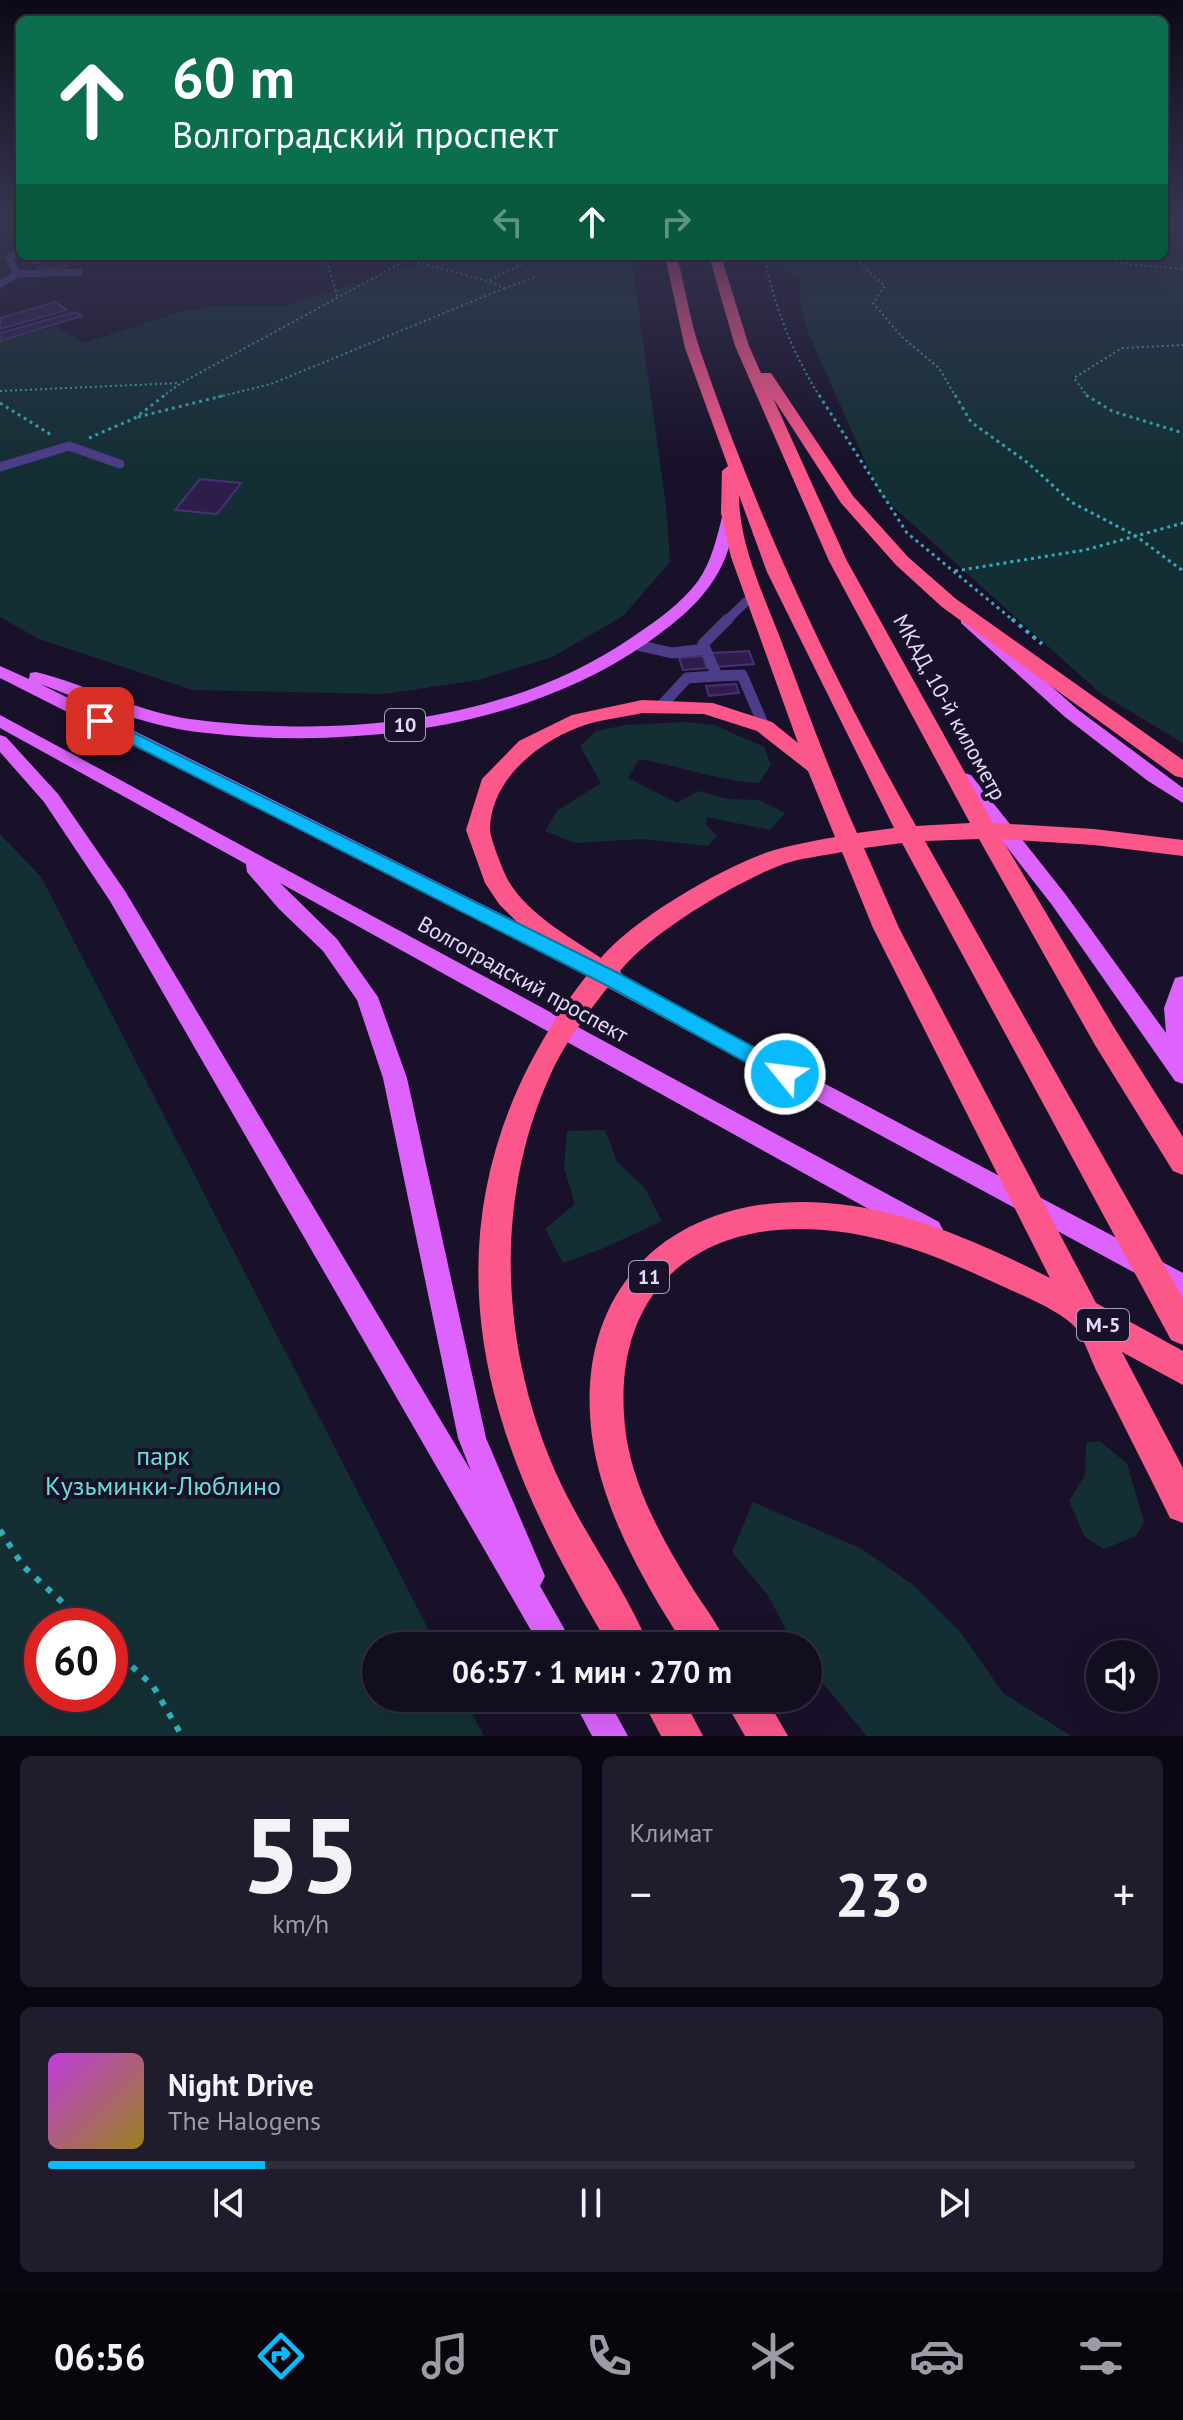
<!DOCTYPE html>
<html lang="ru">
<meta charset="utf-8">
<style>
:root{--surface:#130d20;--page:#201b2d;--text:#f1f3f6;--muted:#9d9ca5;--line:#322d3e;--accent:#0abafb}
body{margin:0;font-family:"PT Sans",sans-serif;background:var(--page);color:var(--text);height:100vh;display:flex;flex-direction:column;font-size:30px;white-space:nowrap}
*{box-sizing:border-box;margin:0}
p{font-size:26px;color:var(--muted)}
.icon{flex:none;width:44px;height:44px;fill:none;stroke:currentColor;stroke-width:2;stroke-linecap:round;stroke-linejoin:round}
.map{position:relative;height:1736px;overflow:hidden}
.drawer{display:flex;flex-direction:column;gap:20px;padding:20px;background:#0a0712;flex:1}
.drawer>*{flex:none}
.top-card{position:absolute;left:16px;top:16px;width:1152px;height:244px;border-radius:12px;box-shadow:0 8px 32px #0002,0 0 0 2px var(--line);background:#0b6e4f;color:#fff;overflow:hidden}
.tools{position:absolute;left:1086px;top:1640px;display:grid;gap:16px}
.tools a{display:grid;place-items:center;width:72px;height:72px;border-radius:50%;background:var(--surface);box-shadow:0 8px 32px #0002,0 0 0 2px var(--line);font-size:40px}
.speed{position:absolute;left:24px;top:1608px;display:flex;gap:16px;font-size:40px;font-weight:700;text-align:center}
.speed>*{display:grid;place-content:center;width:104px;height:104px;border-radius:50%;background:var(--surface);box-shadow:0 8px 32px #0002,0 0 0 2px var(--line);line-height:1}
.speed .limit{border:12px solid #d22;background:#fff;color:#111}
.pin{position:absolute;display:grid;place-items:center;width:68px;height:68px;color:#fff;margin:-34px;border-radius:16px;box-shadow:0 4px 12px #0006}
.me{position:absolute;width:88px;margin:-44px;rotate:299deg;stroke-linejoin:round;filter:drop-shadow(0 0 6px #0008)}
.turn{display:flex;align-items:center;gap:28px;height:168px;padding:0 24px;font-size:36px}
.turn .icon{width:104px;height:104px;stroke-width:2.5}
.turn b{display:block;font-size:56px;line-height:68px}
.lanes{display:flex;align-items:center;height:76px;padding:0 24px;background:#0003;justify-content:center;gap:40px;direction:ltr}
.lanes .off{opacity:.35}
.big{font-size:60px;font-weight:600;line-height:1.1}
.drawer .widget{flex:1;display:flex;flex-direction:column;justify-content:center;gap:12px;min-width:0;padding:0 28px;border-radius:12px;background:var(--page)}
.drawer .dial{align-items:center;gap:0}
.dial b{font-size:104px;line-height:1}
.song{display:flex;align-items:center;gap:24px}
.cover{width:96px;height:96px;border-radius:12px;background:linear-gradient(135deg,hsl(290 70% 55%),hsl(50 70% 35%))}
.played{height:8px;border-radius:4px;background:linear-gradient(90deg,var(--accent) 20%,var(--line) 20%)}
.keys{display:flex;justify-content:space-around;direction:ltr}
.heat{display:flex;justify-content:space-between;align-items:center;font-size:44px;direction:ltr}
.drawer .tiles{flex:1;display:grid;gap:20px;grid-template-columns:1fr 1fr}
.widget:last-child{grid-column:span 2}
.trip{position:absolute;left:362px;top:1632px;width:460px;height:80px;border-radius:40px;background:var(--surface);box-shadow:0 8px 32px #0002,0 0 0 2px var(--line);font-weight:600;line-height:80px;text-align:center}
.tabs{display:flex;height:128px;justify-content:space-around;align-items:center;background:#08050d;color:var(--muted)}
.tabs .icon{width:56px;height:56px}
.tabs .current{color:var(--accent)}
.tabs b{font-size:36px;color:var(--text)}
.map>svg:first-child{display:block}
.green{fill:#142f33;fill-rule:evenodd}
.building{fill:#2e1d4a;stroke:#493076;stroke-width:2}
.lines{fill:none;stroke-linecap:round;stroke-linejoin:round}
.path-far3{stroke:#32abba;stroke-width:2;stroke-dasharray:2 3;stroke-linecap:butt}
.path-far2{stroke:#32abba;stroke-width:3;stroke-dasharray:3 4;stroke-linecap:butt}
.path-far1{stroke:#32abba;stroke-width:4;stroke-dasharray:4 5;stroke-linecap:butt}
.path{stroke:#32abba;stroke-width:6;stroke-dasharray:6 9;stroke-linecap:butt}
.lane-far2{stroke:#4c3d88;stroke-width:7}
.lane-far1{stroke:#4c3d88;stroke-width:9}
.lane{stroke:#4c3d88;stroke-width:11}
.primary{fill:#dd63fc;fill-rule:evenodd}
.highway{fill:#fc578b;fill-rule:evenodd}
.route{fill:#0abafb;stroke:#0679a3;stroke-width:2}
.labels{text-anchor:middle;stroke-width:8;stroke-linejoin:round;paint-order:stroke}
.shield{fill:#19112a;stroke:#a79ebe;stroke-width:2}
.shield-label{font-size:20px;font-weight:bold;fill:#e4dafe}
.street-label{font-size:22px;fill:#e4dafe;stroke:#19112a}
.near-park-label{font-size:26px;fill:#66dfd5;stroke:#19112a}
</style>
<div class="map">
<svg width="1183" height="1736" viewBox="0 0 1183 1736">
<rect width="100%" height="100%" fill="#19112a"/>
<g class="green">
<polygon points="1164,220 1183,220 1183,743 1100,693 880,495 808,332 800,305 801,280 789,273 770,266 766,256 1164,256"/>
<polygon points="443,256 631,256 666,505 670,562 623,616 552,657 478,680 384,694 193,690 39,639 0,617 0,342 55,326 84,343 180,312 215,306 286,306"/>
<path d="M685,722L714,725L764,747L771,765L759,783C718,781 680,766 639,759L628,778L677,803L699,791L728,799L759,800L785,813L770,830L707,817L706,824L717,836L708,846L642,839L575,843L545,831L557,811L601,783L580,746L596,731L626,725Z"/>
<path d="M0,834L41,877L437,1646H376V1698H464L484,1736H0ZM42,1626H110V1694H42Z"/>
<polygon points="605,1130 617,1162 644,1187 662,1221 604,1248 563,1263 545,1229 575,1204 564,1168 567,1131"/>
<polygon points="1100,1441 1127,1464 1144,1522 1136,1536 1104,1549 1085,1537 1069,1501 1085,1475 1086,1443"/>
<polygon points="753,1502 862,1549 913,1585 961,1633 1003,1693 1071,1736 867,1736 808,1666 808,1646 794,1646 769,1597 732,1552"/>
</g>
<g class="building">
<polygon points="36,256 91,256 87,260 72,259 65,266 55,268 38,268 43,263 28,263"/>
<polygon points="55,302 67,310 0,329 0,318"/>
<polygon points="75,312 82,316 0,341 0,333"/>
<polygon points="200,479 241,483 217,514 175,510"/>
<polygon points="749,651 754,664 716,667 712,653"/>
<polygon points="703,656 707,668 683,670 679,658"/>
<polygon points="736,684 739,693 709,696 706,686"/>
</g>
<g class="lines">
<g class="path-far3">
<polyline points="1164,227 1183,225"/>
<polyline points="325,256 338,298"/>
<polyline points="360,256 398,260"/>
<polyline points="393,256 488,281 538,256"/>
<path d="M764,256C774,306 793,354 820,397"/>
<polyline points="852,256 885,286 873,303 902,337 939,368 956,397"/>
<polyline points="1096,256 1118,263 1183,269"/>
<polyline points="490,282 505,288 536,277"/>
<polyline points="0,391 179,383"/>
<polyline points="162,397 181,383 414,256"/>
<polyline points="218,397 271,384 505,288"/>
<polyline points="1088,397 1074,378 1122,348 1183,345"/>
</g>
<g class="path-far2">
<polyline points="819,395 907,533 1014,621"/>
<polyline points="955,395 971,422 1028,463 1071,502 1136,536 1183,571"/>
<polyline points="1086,395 1112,411 1183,433"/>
<polyline points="0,403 53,436"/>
<polyline points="138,417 226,395"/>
<polyline points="89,438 135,418 165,395"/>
<polyline points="955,571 1085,550 1183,523"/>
</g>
<polyline class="path-far1" points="1012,619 1042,644"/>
<g class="path">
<polyline points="0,1530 23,1566 88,1626"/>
<polyline points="110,1646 153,1686 182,1736"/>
</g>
<g class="lane-far2">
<polyline points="17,274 79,272"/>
<polyline points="0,284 17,274 9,258 20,249"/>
</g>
<g class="lane-far1">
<polyline points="0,467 69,446 120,464"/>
<polyline points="726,621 752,596"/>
</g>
<g class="lane">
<polyline points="728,619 703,644 717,676 742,675 764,726"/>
<polyline points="637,645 672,653 705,649"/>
<polyline points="662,705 687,678 717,676"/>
</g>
<g class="primary">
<path d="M730,509L737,513C733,533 729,553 719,571C702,602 675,623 647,643C520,731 347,750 197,732C143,725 91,703 40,684L580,953L583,959L580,965L572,967L0,678V666L29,679L30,673L36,672C91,686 141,714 198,720C344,738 510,722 634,636C657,620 681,604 698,581C712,561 717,537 723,513Z"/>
<polygon points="967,615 973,617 1077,709 1183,788 1183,803 1148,781 1065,717 961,623 961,617"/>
<polygon points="0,715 939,1222 943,1230 939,1238 930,1242 921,1238 280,883 337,939 378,997 407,1078 486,1438 545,1576 540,1586 574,1646 540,1646 110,901 44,802 0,752 0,735 6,737 58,794 125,891 471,1471 458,1438 383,1078 357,1000 323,951 279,909 247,872 246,864 0,728"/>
<polygon points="964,773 971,775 1066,895 1166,1033 1164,1008 1175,978 1183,976 1183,1084 1175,1081 1052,905 957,783 955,779"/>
<polygon points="600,965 1183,1273 1183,1299 592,979 589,973 592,967"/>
<polygon points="572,1698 607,1698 628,1736 592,1736"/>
</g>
<g class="highway">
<path d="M665,256H677C685,287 690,320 700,350C756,515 830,674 916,826L970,823L829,561L735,346L709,256H721L749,346L761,373H771L853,496L908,557L956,599L1183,760V778L1175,776L942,607L896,565L841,503L773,398L847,561L993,823L1094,829L1183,840V856L1094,845L1002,839L1115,1029L1183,1137V1175L1173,1171L1095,1045L979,839L925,841L1183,1298V1345L1171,1340L902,843L864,848L899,928L1096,1303L1183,1351V1385L1122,1352L1183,1468V1523L1170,1518C1146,1469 1121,1420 1097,1372C1090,1358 1083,1334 1072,1324C1053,1307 1014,1292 991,1281C946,1260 899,1241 849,1233C706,1210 606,1285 626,1435C634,1490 664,1542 693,1589C705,1608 719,1625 727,1646H685C645,1585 602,1510 592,1436C572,1283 678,1191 827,1203C905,1209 981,1243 1050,1278L873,928L842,852C822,856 800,858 781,865C734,883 650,933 620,971L626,980L622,987L607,988C587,1014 567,1040 553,1069C491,1200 500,1356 562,1486C588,1540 627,1592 649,1646H609C566,1573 524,1497 500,1415C452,1254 485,1106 587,975L526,931L499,904L485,883L466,830L482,779L519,741L572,715L642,700L713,703L772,722L798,743L731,557L721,513L722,471L728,466L685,348ZM739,495L767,572L894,828L857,833C829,771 806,707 782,643C764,595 739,546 739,495ZM642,713L704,714L757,731L808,771L835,837C813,841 790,845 768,852C721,868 632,920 601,958C570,937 527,914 508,880C503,871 490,838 490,829C491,777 543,738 588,724C605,719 624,717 642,713Z"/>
<polygon points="641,1698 683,1698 703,1736 661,1736"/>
<polygon points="723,1698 766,1698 788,1736 745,1736"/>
</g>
</g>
<linearGradient id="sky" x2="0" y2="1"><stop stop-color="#0e0917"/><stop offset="0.47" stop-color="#383855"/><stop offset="1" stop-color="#383855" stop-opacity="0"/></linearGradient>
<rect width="1183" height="464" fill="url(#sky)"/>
<polygon class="route" points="100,716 620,974 792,1068 796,1074 792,1080 785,1082 778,1080 606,985 94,725 92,721"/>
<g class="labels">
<g class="shield">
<rect x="385" y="709" width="40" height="32" rx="6"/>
<rect x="629" y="1261" width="40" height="32" rx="6"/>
<rect x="1077" y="1309" width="52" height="32" rx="6"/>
</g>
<g class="shield-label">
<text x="405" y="732">10</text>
<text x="649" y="1284">11</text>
<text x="1103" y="1332">М-5</text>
</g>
<g class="street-label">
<text transform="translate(950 707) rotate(61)" y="8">МКАД, 10-й километр</text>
<text transform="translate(523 979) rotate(29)" y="8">Волгоградский проспект</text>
</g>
<g class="near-park-label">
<text x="163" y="1465">парк<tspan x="163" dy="30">Кузьминки-Люблино</tspan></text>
</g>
</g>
</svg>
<div class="tools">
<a><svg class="icon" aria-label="sound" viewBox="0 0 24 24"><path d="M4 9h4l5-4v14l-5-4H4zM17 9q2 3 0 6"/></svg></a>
</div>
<div class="speed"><div class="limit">60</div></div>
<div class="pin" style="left:100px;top:721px;background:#d93025"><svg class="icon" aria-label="arrive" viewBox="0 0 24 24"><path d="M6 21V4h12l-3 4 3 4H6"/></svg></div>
<svg class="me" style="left:785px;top:1074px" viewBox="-20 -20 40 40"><circle r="17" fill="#0abafb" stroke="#fff" stroke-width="3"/><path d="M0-11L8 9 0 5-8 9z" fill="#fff"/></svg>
<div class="trip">06:57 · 1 мин · 270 m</div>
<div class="top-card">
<div class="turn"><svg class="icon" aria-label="ahead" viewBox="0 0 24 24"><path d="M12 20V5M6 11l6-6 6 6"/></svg><div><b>60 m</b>Волгоградский проспект</div></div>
<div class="lanes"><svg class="icon off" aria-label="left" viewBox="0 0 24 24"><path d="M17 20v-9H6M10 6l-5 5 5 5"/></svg><svg class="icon" aria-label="ahead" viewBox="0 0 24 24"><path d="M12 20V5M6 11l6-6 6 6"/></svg><svg class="icon off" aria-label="right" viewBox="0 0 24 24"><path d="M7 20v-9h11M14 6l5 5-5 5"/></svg></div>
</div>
</div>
<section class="drawer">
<div class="tiles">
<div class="widget dial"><b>55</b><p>km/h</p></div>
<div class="widget"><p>Климат</p>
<div class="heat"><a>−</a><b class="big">23°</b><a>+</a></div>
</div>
<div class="widget">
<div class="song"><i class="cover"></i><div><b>Night Drive</b><p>The Halogens</p></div></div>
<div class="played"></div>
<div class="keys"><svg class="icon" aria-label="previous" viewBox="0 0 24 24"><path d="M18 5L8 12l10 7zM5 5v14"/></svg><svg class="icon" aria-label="pause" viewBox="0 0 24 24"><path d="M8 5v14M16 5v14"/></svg><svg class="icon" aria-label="next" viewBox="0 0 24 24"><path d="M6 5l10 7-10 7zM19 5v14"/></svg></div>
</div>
</div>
</section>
<nav class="tabs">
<b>06:56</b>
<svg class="icon current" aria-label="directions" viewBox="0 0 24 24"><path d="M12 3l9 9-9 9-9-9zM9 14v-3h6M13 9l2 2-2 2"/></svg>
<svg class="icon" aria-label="music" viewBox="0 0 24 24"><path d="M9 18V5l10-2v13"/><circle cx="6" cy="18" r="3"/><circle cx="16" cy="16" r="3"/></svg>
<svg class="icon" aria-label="phone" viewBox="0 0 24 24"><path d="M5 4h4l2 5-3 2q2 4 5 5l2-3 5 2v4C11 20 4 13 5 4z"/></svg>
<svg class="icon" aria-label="climate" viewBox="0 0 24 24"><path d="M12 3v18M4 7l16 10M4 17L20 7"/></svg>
<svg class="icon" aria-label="car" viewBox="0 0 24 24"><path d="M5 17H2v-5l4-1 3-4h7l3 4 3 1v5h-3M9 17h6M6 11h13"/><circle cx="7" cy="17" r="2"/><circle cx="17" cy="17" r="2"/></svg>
<svg class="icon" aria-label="filters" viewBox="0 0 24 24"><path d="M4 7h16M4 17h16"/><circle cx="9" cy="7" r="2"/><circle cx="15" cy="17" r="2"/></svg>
</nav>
